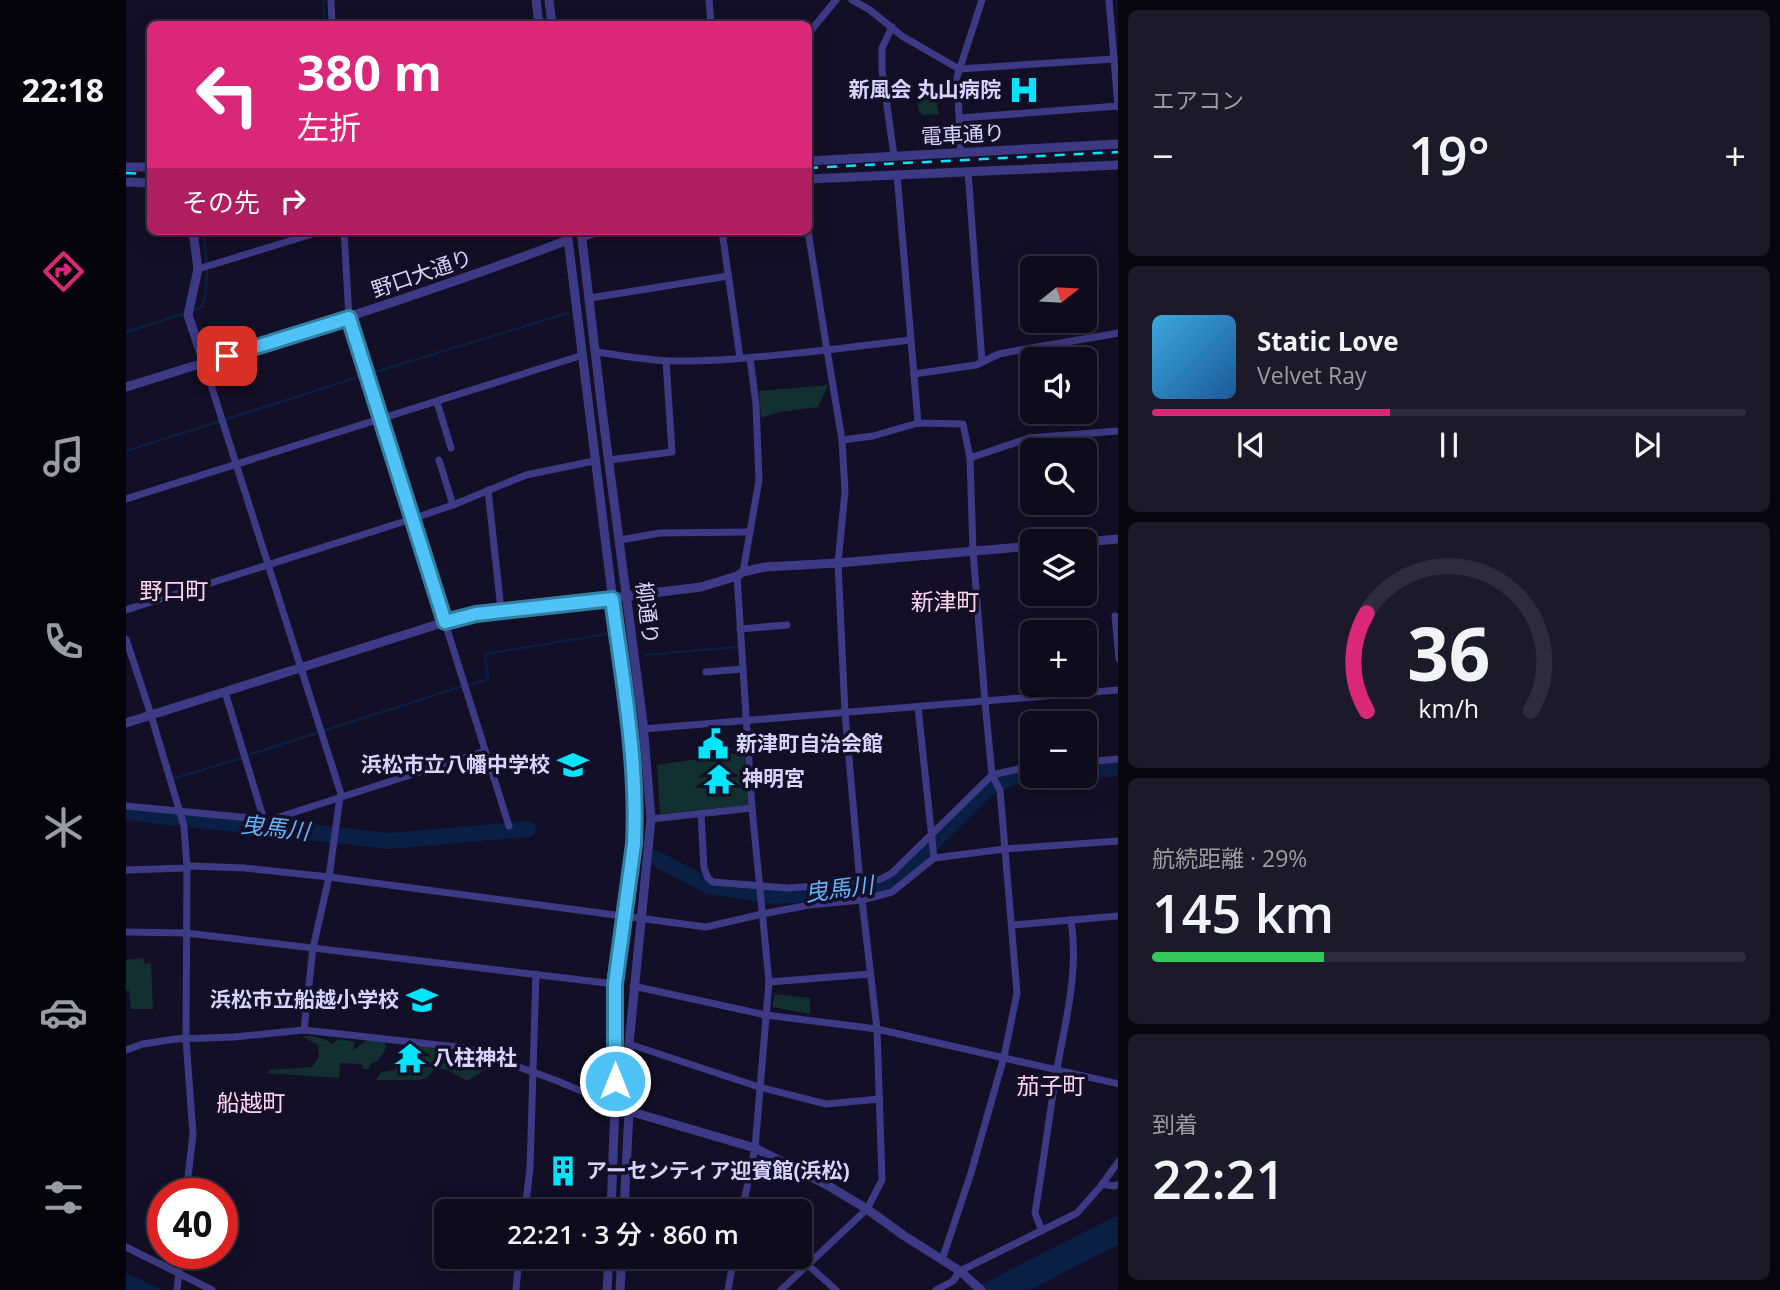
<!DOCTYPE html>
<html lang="ja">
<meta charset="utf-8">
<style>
:root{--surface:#0e0b1c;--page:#1c1929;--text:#f1f3f6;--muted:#9b9ba3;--line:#2e2b3b;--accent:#db2777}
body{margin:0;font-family:"Open Sans","Noto Sans JP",sans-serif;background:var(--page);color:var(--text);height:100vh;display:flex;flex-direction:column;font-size:26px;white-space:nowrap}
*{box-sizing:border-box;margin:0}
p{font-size:23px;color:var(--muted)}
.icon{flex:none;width:38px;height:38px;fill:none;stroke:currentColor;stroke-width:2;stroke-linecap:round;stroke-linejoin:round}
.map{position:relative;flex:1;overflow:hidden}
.drawer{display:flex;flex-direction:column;gap:10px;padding:10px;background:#08060f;width:662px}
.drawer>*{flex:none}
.banner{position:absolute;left:21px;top:21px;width:665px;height:214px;border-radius:10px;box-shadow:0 7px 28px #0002,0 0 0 2px var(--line);background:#db2777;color:#fff;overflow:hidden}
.needle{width:46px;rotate:72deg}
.fabs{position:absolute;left:894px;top:256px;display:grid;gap:14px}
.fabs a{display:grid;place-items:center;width:77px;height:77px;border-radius:10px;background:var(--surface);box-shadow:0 7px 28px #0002,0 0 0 2px var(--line);font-size:35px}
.speed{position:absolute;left:21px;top:1178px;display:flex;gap:14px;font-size:35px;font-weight:700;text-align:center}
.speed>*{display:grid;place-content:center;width:91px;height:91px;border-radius:50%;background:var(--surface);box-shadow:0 7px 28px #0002,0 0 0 2px var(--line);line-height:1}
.speed .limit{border:10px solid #d22;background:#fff;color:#111}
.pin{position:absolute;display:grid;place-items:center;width:60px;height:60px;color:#fff;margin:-30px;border-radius:14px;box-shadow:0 4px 10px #0006}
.me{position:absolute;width:77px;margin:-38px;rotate:0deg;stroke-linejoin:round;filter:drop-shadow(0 0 5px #0008)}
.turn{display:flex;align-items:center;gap:24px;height:147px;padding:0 35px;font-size:32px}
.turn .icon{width:91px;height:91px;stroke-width:2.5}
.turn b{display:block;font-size:49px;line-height:60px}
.then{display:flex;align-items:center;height:66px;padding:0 35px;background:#0003;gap:14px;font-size:26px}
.big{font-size:52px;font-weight:600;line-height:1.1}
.drawer .card{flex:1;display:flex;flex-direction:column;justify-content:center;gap:10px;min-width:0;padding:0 24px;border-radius:10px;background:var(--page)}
.drawer .dial{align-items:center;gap:0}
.dial svg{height:182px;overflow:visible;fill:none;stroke:var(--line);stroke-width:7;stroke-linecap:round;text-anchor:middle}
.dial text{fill:var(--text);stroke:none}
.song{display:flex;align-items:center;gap:21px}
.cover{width:84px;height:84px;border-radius:10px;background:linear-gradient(135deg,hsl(200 70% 55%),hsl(210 70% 35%))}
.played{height:7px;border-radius:4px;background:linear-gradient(90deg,var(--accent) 40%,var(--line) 40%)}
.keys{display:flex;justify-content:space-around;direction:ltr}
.heat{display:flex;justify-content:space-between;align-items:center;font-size:38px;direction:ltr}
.charge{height:10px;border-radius:5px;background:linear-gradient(90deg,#34c759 29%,var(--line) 0)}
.trip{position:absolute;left:308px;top:1199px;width:378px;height:70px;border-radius:10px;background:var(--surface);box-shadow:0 7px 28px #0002,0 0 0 2px var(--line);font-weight:600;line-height:70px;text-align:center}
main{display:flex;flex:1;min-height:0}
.tabs{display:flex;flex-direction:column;width:126px;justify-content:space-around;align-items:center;background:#06040b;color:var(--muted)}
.tabs .icon{width:49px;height:49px}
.tabs .selected{color:var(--accent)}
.tabs b{font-size:32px;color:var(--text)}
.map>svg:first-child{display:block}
.green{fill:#12302f}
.water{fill:#0a1f44}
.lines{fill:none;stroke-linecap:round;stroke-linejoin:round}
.stream{stroke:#0a1f44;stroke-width:2.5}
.river{stroke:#0a1f44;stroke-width:16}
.minor{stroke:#3d3a85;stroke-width:7}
.tertiary{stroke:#3d3a85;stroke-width:9}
.rail{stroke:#00e5ff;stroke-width:2.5;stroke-dasharray:10 9;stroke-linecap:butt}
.route-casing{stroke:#337fa1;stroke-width:18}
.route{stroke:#4fc3f7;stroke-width:12}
.labels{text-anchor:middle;stroke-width:7;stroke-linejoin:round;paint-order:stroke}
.poi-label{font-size:21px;font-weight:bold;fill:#d9d4ff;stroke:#130f26;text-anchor:start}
.street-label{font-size:21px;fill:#d9d4ff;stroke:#130f26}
.neighbourhood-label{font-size:23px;fill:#ffd6f0;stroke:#130f26}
.water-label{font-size:23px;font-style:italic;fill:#62b6ff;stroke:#130f26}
</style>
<main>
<nav class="tabs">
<b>22:18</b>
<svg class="icon selected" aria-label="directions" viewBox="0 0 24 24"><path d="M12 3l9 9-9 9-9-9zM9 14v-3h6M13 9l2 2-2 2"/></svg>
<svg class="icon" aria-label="music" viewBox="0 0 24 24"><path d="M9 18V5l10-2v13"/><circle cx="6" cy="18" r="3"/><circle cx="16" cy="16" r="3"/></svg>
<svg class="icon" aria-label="phone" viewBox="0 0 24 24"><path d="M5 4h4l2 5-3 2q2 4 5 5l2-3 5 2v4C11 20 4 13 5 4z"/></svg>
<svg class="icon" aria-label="climate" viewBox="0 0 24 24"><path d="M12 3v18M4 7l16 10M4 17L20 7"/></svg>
<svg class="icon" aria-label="car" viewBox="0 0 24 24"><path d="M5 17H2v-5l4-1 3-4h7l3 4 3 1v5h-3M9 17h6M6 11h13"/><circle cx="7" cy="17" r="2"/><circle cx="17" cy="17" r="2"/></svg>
<svg class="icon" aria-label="filters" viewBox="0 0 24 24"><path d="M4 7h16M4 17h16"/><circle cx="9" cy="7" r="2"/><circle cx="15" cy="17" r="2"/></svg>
</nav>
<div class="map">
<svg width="993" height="1290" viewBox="0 0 993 1290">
<rect width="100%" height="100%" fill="#130f26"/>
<g class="green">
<polygon points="809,93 813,114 796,115 796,113 793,112 790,95"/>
<polygon points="702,385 692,407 653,412 635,418 633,391"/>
<polygon points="618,752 622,805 534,814 531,765"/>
<polygon points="17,958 18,964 25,963 27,1009 5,1009 3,990 0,991 0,960"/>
<polygon points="649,994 684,998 684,1014 646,1007"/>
<path d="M177,1036C188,1036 198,1037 206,1044L213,1039L229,1042L227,1051L240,1040L259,1042V1050L252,1061L246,1063L242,1069H238L235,1064L214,1063L213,1078L141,1073L143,1070L186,1067L193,1057L192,1045L181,1039Z"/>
<polygon points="289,1045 321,1051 339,1053 367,1065 341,1081 322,1070 309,1068 301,1078 294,1080 250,1080 255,1072 269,1070 270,1067 279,1069 293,1065 293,1057 285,1052 272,1052 275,1047"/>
</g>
<g class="water">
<polygon points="992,1215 992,1245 904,1290 845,1290"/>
<polygon points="0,1273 37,1290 0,1290"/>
</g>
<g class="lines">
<g class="stream">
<polyline points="197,0 199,24"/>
<path d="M66,311L76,307C84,283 80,256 78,231"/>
<polyline points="0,332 60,313"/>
<polyline points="0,451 236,376 442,313"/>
<polyline points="519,655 611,647"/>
<polyline points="344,685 362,679 359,654 481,634"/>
<polyline points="122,755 334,687"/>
<polyline points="49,778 116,758"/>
</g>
<g class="river">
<polyline points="959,771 993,768"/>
<polyline points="0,812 49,818"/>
<polyline points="64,819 263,841 402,829"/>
<polyline points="529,858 582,886 649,896 741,889 756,886 769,880 862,788 890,776 906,775"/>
</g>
<g class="minor">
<polyline points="205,0 206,24"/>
<polyline points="583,0 585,24"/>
<polyline points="726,0 744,10 776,36 833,69 988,59"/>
<polyline points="983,0 992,107"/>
<polyline points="766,27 756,48 756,70 768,156"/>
<polyline points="682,34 710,0"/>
<polyline points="834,118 993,106"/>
<polyline points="835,153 831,77 856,0"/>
<polyline points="842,171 856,362"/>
<polyline points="771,174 792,423"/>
<polyline points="218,231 223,318 383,826"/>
<polyline points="596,231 614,358"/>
<polyline points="72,269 196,231"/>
<polyline points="464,298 602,276"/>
<path d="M469,352C494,355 519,360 544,361C597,362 649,355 701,350L682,231"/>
<polyline points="78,363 215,794 214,797 203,877 187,948 178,1030"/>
<polyline points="788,374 850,365 873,354 888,351 993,333"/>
<polyline points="311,402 325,448"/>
<polyline points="716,440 747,436 792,423 837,424 844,458 903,438 993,431"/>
<polyline points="313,460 327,505"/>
<polyline points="483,460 546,452 540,361"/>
<polyline points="362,490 375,610"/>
<polyline points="0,499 457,355"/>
<polyline points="494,540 534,533 624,532"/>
<polyline points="617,572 633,480 630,404 624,358"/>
<polyline points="611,576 626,808 643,982 629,1148 616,1211"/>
<polyline points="0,610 286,519 327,505 400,475 468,461"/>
<polyline points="989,616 993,659"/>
<polyline points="614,629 661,625"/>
<polyline points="0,639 25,715 58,826 61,868 60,1039 67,1134 60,1194"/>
<polyline points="580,672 617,669"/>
<polyline points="99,692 138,820"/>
<polyline points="792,707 808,858"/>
<polyline points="517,729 993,690"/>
<polyline points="959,762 993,759"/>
<polyline points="0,806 144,820 359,751"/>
<polyline points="575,814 578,868 582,878 587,882 661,888 734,883 755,879 766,873 866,775 906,766"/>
<polyline points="525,819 626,808"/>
<polyline points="0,870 61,868 65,866 119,868 203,877 580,927 636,914 683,905 736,900 766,892 808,858 879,849 993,841"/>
<polyline points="886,925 993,916"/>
<polyline points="0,932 60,933 489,984"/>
<polyline points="643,982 744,974"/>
<polyline points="507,986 640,1015 751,1029 993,1084"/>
<polyline points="503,1044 633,1087 700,1104 754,1099"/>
<polyline points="0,1050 17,1044 49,1039 108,1037 178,1030 340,1048 429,1080 489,1105"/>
<polyline points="976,1184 988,1186 993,1184"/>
<polyline points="498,1208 514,1211"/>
<polyline points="399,1211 404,1168 410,974"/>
<path d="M916,1231L909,1213C917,1165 923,1117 931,1069C940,1018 953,972 945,920"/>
<polyline points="0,1247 86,1290"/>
<polyline points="664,1256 682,1265 710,1290"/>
<polyline points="816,1260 845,1173 878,1057 891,993 874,790 866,775 859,702 847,551 844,458"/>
<polyline points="51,1290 55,1253"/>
<polyline points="390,1290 393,1256"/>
<polyline points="602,1290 608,1256"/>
<polyline points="655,1290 741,1209 756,1180 751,1029 734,883 719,713 712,563 719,491 716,440 701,350 784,340"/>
<polyline points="810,1290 827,1281 834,1271 951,1213 974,1187 993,1161"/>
</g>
<g class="tertiary">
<polyline points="410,0 413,24"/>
<polyline points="423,0 426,24"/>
<polyline points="682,161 993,144"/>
<polyline points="0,167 24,167"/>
<polyline points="682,179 993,165"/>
<polyline points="0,182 24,183"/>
<polyline points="67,231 72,269 62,315 78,363"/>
<polyline points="441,231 503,731 509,823 508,844 489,984 489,1105 485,1211"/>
<polyline points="455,231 476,410 517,723 525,819 503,1044 503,1111 498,1211"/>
<polyline points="456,237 472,231"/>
<path d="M0,387C148,341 297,295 442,240"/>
<polyline points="959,542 993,539"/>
<polyline points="0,723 338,616 575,587 611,576 617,572 639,567 712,563 906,546"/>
<polyline points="489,1105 503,1111 629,1148 701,1185 741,1209 777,1235 834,1271 855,1290"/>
<polyline points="481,1290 483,1256"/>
<polyline points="494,1290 496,1256"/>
</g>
<g class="rail">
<polyline points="682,168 993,152"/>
<polyline points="0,173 24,174"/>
</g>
</g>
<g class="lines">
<g class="route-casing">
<path id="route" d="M101,356L223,318L319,622L350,614L486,599C497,680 512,762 508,844L489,984V1081"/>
</g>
<use href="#route" class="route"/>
</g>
<defs>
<g id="hospital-bare" transform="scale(2.415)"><path d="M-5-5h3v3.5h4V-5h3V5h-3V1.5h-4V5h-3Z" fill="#00e5ff" stroke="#130f26" stroke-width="2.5" paint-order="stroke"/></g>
<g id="civic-bare" transform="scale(2.415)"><path d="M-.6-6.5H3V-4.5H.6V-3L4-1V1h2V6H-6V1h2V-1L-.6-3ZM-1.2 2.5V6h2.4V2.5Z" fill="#00e5ff" stroke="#130f26" stroke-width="2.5" paint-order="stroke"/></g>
<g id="school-bare" transform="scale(2.415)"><path d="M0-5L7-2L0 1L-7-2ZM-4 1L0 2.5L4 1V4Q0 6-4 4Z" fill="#00e5ff" stroke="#130f26" stroke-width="2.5" paint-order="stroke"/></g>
<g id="temple-bare" transform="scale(2.415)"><path d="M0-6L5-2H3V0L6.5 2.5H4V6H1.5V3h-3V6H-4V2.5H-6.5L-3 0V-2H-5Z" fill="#00e5ff" stroke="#130f26" stroke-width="2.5" paint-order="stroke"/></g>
<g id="building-bare" transform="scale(2.415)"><path d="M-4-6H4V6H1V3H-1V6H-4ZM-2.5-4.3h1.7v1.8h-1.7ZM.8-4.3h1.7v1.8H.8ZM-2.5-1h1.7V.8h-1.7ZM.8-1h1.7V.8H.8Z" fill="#00e5ff" stroke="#130f26" stroke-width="2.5" paint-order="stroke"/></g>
</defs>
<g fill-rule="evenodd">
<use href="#hospital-bare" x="898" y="90"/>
<use href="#civic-bare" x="587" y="744"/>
<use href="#school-bare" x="447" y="765"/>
<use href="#temple-bare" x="593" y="779"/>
<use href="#school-bare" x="296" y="1000"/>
<use href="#temple-bare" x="284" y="1058"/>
<use href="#building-bare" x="437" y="1171"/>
</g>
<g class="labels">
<g class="poi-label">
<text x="875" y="97" text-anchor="end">新風会 丸山病院</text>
<text x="610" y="751">新津町自治会館</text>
<text x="424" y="772" text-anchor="end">浜松市立八幡中学校</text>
<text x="616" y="786">神明宮</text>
<text x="273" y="1007" text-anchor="end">浜松市立船越小学校</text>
<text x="307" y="1065">八柱神社</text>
<text x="460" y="1178">アーセンティア迎賓館(浜松)</text>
</g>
<g class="street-label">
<text transform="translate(837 135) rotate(-3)" y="7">電車通り</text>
<text transform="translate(296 274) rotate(-19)" y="7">野口大通り</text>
<text transform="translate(521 613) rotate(83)" y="7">柳通り</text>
</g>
<g class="neighbourhood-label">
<text x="48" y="599">野口町</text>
<text x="819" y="610">新津町</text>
<text x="925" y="1094">茄子町</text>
<text x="125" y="1111">船越町</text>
</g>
<g class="water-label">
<text transform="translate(149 828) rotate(6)" y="8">曳馬川</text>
<text transform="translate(713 889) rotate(-7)" y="8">曳馬川</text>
</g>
</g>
</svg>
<div class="fabs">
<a><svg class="needle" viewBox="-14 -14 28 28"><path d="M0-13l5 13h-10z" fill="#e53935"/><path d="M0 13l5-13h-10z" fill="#9b9ba3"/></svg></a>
<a><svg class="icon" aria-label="sound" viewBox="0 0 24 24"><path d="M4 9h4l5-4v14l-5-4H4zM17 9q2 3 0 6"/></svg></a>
<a><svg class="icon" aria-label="search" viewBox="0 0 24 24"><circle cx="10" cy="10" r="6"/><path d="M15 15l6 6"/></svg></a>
<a><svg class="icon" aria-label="layers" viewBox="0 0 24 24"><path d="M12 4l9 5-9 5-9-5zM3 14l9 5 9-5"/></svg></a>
<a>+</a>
<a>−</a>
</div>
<div class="speed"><div class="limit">40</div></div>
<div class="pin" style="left:101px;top:356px;background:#d93025"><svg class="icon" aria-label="arrive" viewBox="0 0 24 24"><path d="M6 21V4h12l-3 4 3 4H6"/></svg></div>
<svg class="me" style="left:489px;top:1081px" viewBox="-20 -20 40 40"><circle r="17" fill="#4fc3f7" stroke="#fff" stroke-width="3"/><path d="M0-11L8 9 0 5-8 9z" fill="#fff"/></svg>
<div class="trip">22:21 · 3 分 · 860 m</div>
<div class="banner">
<div class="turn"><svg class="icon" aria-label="left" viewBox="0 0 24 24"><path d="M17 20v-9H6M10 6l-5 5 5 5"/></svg><div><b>380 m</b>左折</div></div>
<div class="then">その先<svg class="icon" aria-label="right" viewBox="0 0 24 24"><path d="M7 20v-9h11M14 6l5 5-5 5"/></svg></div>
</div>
</div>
<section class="drawer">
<div class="card"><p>エアコン</p>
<div class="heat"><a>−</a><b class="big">19°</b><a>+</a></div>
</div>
<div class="card">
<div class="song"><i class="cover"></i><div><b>Static Love</b><p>Velvet Ray</p></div></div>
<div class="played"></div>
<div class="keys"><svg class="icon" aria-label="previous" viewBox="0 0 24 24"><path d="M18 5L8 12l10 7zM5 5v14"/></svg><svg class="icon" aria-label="pause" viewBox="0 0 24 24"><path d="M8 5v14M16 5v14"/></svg><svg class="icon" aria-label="next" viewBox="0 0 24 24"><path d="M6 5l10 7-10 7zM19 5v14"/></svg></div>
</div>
<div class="card dial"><svg viewBox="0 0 100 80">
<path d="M14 69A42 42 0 1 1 86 69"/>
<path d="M14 69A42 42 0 0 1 14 26" stroke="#db2777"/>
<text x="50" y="56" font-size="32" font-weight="700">36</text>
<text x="50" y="72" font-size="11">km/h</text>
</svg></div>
<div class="card"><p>航続距離 · 29%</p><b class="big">145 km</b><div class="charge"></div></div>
<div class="card"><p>到着</p><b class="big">22:21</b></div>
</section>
</main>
